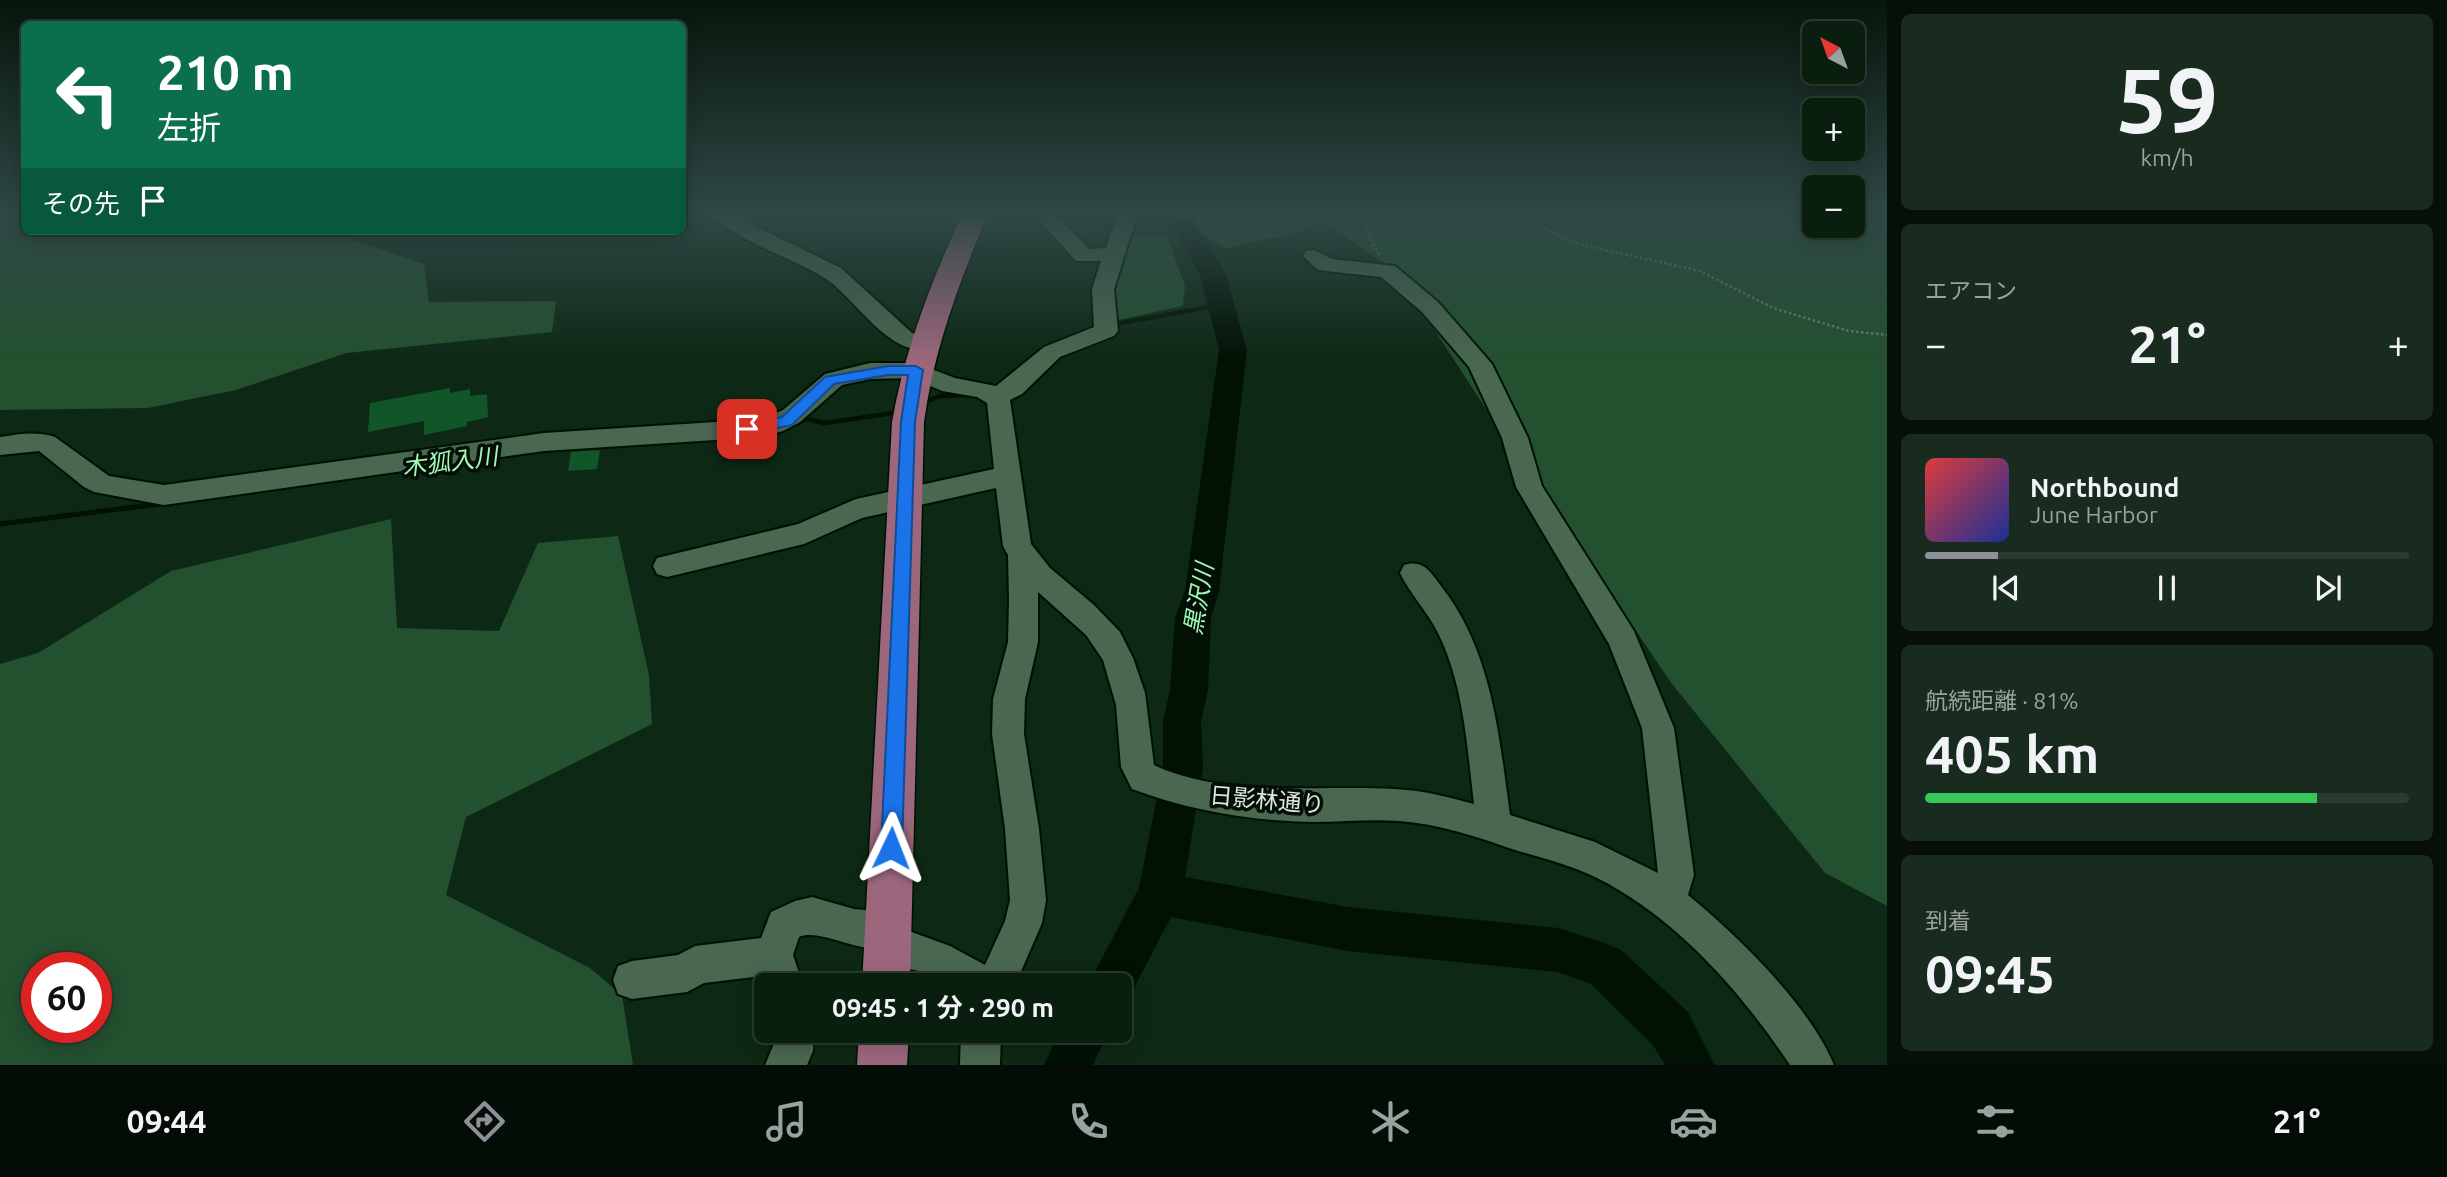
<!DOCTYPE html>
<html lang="ja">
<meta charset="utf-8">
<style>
:root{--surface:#0a1e10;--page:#182b1e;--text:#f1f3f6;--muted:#99a29f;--line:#2a3c30;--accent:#8c9099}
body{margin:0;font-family:Ubuntu,"Noto Sans JP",sans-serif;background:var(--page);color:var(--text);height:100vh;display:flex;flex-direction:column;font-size:26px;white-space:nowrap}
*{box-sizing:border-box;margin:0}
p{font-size:23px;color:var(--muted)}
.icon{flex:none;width:38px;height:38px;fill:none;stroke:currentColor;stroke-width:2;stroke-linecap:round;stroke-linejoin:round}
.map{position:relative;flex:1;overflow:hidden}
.details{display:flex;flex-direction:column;gap:14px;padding:14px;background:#061009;width:560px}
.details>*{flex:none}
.banner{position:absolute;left:21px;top:21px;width:665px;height:214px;border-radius:10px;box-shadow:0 4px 18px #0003,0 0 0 2px var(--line);background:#0b6e4f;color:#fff;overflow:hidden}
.needle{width:46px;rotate:319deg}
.controls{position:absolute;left:1802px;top:21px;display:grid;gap:14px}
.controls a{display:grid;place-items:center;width:63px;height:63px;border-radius:10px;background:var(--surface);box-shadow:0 4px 18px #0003,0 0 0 2px var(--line);font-size:35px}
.speed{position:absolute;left:21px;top:952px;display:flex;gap:14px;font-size:35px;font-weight:700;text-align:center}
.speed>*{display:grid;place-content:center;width:91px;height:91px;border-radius:50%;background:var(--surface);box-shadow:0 4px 18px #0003,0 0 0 2px var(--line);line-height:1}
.speed .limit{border:10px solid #d22;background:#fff;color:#111}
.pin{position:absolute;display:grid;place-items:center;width:60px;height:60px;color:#fff;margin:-30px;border-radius:14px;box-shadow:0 4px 10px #0006}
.me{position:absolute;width:77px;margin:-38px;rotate:2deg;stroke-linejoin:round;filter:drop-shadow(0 0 5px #0008)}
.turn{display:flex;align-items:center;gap:24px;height:147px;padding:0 21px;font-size:32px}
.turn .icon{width:91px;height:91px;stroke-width:2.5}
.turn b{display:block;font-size:49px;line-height:60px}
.then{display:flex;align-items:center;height:66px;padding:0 21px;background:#0003;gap:14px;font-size:26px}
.big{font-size:52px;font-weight:700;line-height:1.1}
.details .tile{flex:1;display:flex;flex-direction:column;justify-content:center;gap:10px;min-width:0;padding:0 24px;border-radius:10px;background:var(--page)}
.details .dial{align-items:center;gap:0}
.dial b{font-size:91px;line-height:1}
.song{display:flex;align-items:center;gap:21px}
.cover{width:84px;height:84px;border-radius:10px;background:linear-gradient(135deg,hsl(0 70% 55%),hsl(230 70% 35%))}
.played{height:7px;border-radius:4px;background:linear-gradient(90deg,var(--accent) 15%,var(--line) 15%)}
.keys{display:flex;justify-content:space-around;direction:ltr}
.heat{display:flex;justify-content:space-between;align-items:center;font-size:38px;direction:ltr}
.charge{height:10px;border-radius:5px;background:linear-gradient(90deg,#34c759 81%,var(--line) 0)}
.trip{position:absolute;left:754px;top:973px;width:378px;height:70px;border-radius:10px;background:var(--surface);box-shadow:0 4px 18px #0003,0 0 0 2px var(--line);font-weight:700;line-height:70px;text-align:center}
.menu{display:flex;height:112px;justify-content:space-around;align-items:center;background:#040c06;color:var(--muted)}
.menu .icon{width:49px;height:49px}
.menu .on{color:var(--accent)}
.menu b{font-size:32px;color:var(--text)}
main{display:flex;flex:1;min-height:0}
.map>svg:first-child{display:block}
.green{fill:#23502f;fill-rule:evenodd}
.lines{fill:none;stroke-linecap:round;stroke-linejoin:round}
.stream-far1{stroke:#011104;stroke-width:4.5}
.stream{stroke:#011104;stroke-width:5}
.river{fill:#011104;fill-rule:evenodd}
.building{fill:#105629}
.minor-casing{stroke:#001102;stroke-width:4}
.major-casing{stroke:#001102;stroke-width:3}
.path{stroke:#697f6f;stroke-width:2.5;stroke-dasharray:2.5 2.5;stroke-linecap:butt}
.minor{fill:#4a6750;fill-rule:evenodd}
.major{fill:#9c677d;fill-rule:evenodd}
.route{fill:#1a73e8;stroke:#114b97;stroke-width:2}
.labels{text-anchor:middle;stroke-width:7;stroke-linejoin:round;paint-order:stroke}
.street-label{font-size:23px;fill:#daeadd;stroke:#040e06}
.water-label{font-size:24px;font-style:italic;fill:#9ffab3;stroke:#040e06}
</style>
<main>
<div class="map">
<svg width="1887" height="1065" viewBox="0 0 1887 1065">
<rect width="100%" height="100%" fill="#0d2815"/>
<g class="green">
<polygon points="0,212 24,212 24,231 338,231 340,236 424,264 429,302 556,301 552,332 346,353 236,390 148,408 0,410"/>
<polygon points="1178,212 1815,212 1815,226 1853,226 1853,212 1887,212 1887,906 1825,873 1672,684 1508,443 1397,272 1317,217 1300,232 1226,248 1189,227"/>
<polygon points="1167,236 1185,286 1183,306 1113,321 1110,297 1129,237"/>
<path d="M391,519L397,628L499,631L538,543L618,536L649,675L652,724L466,817L446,895L590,968L622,995L633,1065H0V664L38,653L171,571ZM37,968H96V1027H37Z"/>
</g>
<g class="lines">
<g class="stream-far1">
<polyline points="1116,324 1220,305"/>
<polyline points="928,401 940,396 970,395"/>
<polyline points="794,425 806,419 825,423 900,412"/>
</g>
<polyline class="stream" points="0,524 167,503"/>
<g class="river">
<polygon points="1165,212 1189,212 1226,275 1247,350 1219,591 1211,618 1208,690 1201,721 1203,767 1185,877 1348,907 1558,928 1605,943 1621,950 1687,1011 1715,1065 1665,1065 1653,1045 1591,984 1558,972 1348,951 1171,917 1127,1001 1120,1004 1120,985 1088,985 1139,888 1163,767 1163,721 1170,690 1175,618 1185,591 1219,350 1200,275"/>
<polygon points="1060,1031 1109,1031 1093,1065 1044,1065"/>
</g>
</g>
<g class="building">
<polygon points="450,388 450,393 470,389 470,396 487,394 488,417 467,422 467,426 424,435 424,421 368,432 370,403"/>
<polygon points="600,450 597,469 568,471 571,452"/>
</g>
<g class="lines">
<g class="minor-casing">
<g id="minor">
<path d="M711,212H735L755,226L841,268L912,333L932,338L936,343L932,348C889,360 856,297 823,277C795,259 728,238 711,212Z"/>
<path d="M1040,212H1060L1059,217L1089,249L1106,248L1118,212H1138L1114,289L1118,331L1114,336L1060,357L1022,394L1010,400L1031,544L1050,568L1094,605L1120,632L1133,658L1145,693L1154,765C1223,798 1321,785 1394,789C1422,790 1448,797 1474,804C1467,746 1464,684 1437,631C1427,611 1410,594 1400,573L1404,565C1424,559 1430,572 1441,586C1492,651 1499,736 1510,815L1595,842L1658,873L1642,728L1609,644L1516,487L1502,438L1469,367L1422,312L1381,277L1318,270L1303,256L1306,251L1314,250L1332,259L1395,266L1438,302L1492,364L1528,438L1542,486L1634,631L1674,728L1694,875L1688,895C1738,936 1809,1005 1834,1065H1790C1741,992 1677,918 1597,878C1571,865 1541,858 1512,849C1475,836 1438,824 1399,821C1371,819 1342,822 1314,822C1251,821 1191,811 1132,789L1121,767L1116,705L1103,660L1086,635L1038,592V642L1025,699L1024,734L1039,829L1046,900L1042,923L1015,985H945L922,972L875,960L870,948C850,947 815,929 799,937L793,955L803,985H766V989L762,976L704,983L687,992L632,999L618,994L613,980L618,966L632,961L678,955L695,946L761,938L771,912L795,901L812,897L854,909L888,912L901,918L906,930L950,946L985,965L1005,921L1010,900L1005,829L992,734L993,699L1008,642L1009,600L1008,555L1003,546L996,488L862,518L804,544L667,577L657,574L653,566L657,558L798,524L856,499L994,469L987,403L977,397L942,391L912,378L870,379L842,385L800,422L783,431L762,437L544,451L164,505L94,492L84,487L39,451L0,455V437C20,434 36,431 55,437L109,476L164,485L544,433L762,419L783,410L825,374L870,363H916L955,378L996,386L1044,347L1094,327L1092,289L1101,261H1076L1041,222L1038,218Z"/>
<polygon points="774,1031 814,1031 813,1051 807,1065 765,1065 773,1046"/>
<polygon points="961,1031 1001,1031 1000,1065 960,1065"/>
</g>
</g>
<g class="major-casing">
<g id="major">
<path d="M963,212H989C960,280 934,348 924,422L910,985H862L892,422C905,348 932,280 963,212Z"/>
<polygon points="859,1031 909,1031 907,1065 857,1065"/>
</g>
</g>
<g class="path">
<polyline points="1358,212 1380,257"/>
<polyline points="1482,212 1544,228 1574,243 1700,271 1773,308 1849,331 1887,335"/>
</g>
<use href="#minor" class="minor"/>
<use href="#major" class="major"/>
</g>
<linearGradient id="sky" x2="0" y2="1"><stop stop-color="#07160c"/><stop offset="0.59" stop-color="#2f4846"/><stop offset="1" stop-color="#2f4846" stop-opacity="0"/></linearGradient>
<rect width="1887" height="361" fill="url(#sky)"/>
<polygon class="route" points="888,366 916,366 923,370 915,422 902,848 899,855 891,858 884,855 881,848 901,422 908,375 888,375 834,384 792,425 747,434 740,429 747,424 782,417 825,377"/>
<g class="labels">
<g class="street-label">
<text transform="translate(1267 800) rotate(5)" y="8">日影林通り</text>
</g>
<g class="water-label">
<text transform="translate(450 462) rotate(-7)" y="8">木狐入川</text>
<text transform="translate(1199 599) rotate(-80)" y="8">黒沢川</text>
</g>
</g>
</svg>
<div class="controls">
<a><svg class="needle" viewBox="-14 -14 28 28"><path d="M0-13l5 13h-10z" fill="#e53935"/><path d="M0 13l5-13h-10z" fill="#99a29f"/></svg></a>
<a>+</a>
<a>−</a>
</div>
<div class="speed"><div class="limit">60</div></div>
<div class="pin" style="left:747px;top:429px;background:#d93025"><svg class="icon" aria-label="arrive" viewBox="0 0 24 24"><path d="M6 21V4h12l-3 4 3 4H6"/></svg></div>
<svg class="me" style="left:891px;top:848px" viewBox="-20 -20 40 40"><path d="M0-17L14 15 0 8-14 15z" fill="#1a73e8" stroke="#fff" stroke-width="4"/></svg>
<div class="trip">09:45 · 1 分 · 290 m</div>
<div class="banner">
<div class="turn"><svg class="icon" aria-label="left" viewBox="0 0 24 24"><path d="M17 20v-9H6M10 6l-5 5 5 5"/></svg><div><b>210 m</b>左折</div></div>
<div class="then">その先<svg class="icon" aria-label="arrive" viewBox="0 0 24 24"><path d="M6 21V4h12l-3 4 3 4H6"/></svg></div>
</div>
</div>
<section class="details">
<div class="tile dial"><b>59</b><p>km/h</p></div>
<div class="tile"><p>エアコン</p>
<div class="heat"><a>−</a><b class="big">21°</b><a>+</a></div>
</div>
<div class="tile">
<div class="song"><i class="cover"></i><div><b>Northbound</b><p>June Harbor</p></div></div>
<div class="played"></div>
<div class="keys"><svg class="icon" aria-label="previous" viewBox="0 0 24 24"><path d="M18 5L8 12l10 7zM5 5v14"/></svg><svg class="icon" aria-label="pause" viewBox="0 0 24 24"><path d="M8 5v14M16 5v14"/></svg><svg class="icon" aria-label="next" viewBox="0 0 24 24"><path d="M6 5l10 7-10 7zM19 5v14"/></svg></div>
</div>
<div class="tile"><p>航続距離 · 81%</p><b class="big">405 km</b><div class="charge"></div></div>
<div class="tile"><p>到着</p><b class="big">09:45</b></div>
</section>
</main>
<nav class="menu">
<b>09:44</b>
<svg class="icon on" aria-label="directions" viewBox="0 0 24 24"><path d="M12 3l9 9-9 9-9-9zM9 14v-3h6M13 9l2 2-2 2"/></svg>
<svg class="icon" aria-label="music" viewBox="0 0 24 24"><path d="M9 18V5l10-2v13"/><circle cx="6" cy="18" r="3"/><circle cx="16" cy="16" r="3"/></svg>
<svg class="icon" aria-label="phone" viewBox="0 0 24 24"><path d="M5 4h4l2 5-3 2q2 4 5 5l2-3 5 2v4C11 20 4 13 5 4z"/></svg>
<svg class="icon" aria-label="climate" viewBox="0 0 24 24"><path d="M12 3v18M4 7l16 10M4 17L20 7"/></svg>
<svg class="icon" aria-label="car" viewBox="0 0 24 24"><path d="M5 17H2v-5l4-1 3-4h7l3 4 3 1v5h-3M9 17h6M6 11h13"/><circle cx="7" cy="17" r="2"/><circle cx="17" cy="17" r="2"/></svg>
<svg class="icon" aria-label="filters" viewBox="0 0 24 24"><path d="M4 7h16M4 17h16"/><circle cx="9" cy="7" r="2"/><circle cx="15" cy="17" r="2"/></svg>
<b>21°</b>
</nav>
